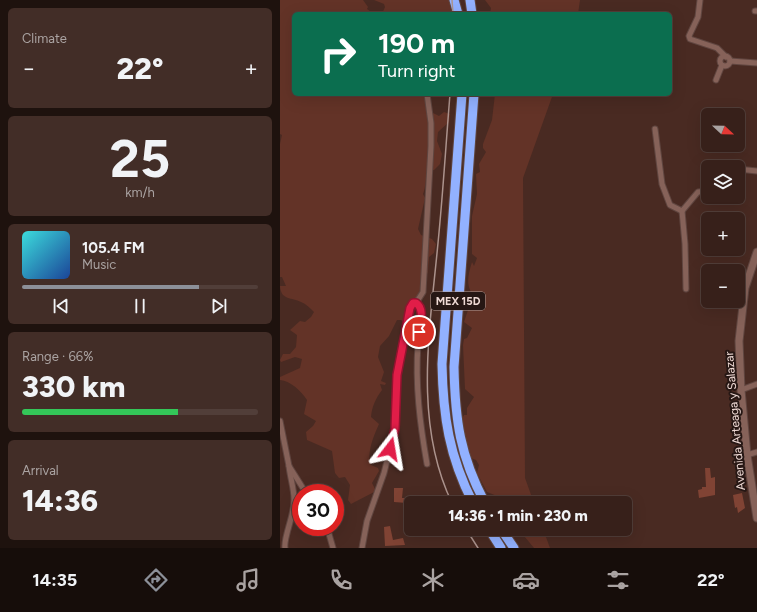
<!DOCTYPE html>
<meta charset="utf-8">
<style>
:root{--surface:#37201a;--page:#422d27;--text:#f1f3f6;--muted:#aaa3a2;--line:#513e39;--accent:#8c9099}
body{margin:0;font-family:Figtree,sans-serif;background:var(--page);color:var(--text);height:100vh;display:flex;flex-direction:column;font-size:15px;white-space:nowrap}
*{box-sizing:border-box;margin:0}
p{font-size:13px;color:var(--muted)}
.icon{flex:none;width:22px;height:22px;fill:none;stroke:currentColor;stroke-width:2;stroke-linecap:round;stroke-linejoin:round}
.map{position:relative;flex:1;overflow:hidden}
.details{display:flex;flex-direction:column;gap:8px;padding:8px;background:#1e120e;width:280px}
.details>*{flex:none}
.hud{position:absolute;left:12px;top:12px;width:380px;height:84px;border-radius:6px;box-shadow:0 4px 16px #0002,0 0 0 1px var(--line);background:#0b6e4f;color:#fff;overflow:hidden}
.needle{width:26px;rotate:112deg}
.tools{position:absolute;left:421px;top:108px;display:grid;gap:8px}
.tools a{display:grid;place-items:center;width:44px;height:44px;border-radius:6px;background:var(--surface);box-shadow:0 4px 16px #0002,0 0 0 1px var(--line);font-size:20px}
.speed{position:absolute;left:12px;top:484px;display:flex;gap:8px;font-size:20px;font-weight:700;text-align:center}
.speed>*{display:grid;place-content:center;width:52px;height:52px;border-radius:50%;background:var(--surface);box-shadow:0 4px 16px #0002,0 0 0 1px var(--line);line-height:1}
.speed .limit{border:6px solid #d22;background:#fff;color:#111}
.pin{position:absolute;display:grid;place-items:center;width:34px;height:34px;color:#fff;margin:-17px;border:2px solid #fff;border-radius:50%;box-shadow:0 1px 4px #0007}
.me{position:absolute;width:44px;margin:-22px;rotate:14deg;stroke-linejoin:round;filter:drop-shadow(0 0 3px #0008)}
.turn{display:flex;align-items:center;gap:14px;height:84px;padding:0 20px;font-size:18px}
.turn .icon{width:52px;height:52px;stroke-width:2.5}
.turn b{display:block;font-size:28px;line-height:34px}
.big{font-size:30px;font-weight:800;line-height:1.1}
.details .widget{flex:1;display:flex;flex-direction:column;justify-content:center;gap:6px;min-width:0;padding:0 14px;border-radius:6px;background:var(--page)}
.details .dial{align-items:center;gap:0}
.dial b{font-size:52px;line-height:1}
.song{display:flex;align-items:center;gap:12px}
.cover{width:48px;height:48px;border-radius:6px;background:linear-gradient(135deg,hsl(180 70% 55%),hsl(220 70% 35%))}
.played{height:4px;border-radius:2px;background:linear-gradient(90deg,var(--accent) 75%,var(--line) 75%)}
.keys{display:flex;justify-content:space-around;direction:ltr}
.heat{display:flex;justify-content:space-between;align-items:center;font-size:22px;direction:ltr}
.charge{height:6px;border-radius:3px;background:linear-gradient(90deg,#34c759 66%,var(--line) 0)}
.trip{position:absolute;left:124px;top:496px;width:228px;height:40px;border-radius:6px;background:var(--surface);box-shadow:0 4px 16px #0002,0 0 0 1px var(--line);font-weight:800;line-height:40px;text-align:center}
.tabs{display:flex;height:64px;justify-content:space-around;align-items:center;background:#160d0a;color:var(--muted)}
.tabs .icon{width:28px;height:28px}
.tabs .current{color:var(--accent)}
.tabs b{font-size:18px;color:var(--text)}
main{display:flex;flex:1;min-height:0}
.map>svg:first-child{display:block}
.green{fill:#633327}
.building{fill:#804334}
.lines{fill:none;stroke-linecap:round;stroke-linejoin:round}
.street-casing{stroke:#604640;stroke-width:7}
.secondary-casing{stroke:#604640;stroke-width:9}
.highway-casing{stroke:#604640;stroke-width:11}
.street{stroke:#866259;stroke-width:5}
.secondary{stroke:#866259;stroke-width:7}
.highway{stroke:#92b1ff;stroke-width:9}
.rail{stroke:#ac938d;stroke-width:1.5}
.route-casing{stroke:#92132f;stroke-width:10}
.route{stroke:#e11d48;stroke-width:7}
.labels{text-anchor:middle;stroke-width:4;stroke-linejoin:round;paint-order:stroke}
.shield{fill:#261714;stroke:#b3a09b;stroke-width:1}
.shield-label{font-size:11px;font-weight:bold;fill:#efdad5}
.street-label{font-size:12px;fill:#efdad5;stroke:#261714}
</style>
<main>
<section class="details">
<div class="widget"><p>Climate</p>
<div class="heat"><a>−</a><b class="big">22°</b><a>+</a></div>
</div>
<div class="widget dial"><b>25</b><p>km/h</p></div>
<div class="widget">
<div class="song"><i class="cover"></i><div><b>105.4 FM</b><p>Music</p></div></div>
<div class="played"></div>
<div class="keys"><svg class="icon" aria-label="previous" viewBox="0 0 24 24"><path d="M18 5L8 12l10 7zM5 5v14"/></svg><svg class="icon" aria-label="pause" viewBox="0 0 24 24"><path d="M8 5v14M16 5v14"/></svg><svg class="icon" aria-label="next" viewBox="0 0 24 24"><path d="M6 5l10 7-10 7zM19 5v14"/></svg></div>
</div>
<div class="widget"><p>Range · 66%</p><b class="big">330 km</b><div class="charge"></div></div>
<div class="widget"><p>Arrival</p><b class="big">14:36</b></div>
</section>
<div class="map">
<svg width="477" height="548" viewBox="0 0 477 548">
<rect width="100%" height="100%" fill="#492a22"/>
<g class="green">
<path d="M0,0H83L88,7L87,9L94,14H14V94H153L146,100L151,104V112L159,116L164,112L170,114L169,122L158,132L157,141L162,154L160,164L154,170H148C145,178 146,187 143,194L145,198L138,229L141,235L152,239L156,244L154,253L149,257L148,272L135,302L134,310L130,320L123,322L121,320H117L109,336L100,346L98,357L104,372L101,381L106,383L105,385L100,384L102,390C96,398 92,406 91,417L99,424C94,435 86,454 91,465L98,468L99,471L92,483L96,491L71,504L68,500L70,485L65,477L59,478L55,473L52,451L27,440L26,432L33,426L36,421L24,414L27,400C21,391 11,381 0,380V377L20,368L22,359L15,357L1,362L0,360L3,354H10L16,347L17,335L10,330L20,321L25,322L31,317L34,312C30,308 26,304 21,302C12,297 1,301 0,286H6L2,277H0V144L2,135L0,134Z"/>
<polygon points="94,0 169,0 173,14 102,14 105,7 104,4"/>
<polygon points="205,0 300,0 298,14 210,14 211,8"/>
<path d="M215,94H273L243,178L245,478L254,503H224L220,495L217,496L207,492L197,473L199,465L196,460L188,457L184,445L182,419L184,415H187V408L194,397L185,389L183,345L184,339L187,338L192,328L184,322L189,307L198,304V300C185,289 187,278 192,262L194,266L197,258L192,254V216L197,194L196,174L200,172L199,164L206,152L203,148V144L212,120Z"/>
<polygon points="241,529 263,529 270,548 254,548 240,531"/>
</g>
<g class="building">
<polygon points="425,468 430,468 431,478 435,477 435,495 419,498 418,490 422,489 422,487 426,487"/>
<polygon points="114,488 123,488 122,498 133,498 131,511 127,511 127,503 114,502"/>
<polygon points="462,493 465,508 458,513 457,507 455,508 453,495"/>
<polygon points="110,526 113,540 123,538 125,545 105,546 104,527"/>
</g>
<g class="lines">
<g class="street-casing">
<g id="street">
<polyline points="420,0 418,17 409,36 410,39 437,48 446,57"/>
<polyline points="475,11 477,11"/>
<circle cx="445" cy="61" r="5"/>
<polyline points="450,61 477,63"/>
<polyline points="436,80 442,65"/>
<polyline points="375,129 382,184 390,205 402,211 418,192 428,191"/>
<polyline points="458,169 477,171"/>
<polyline points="402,211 405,244 406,289"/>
<path d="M136,303C146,310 139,333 138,344C135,385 140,424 147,464"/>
<polyline points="461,390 477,384"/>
<polyline points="0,421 9,466 26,493"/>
<polyline points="467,455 477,452"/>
<polyline points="47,527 53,548"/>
<path d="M5,548C3,538 15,514 14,499C14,488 10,477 9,466"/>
<polyline points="82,548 87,521 104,473 115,429 117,375 130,308 133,303 136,303 143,292 151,146 151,123 147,94"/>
</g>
</g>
<g class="secondary-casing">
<polyline id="secondary" points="477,252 465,288 459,341 461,390 467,455 477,518"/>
</g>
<g class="highway-casing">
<g id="highway">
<polyline points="174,0 178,14"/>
<polyline points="190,0 192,14"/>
<path d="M182,94L162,364C163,416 169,456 193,503"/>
<path d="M194,94L174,367C175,420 180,456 205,503"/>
<polyline points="209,529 221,548"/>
<polyline points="221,529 234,548"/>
</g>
</g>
<use href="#street" class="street"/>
<use href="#secondary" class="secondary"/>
<use href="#highway" class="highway"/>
<g class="rail">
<polyline points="172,0 173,14"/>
<path d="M170,94C166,143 163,193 158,243C150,329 133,422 172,503"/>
<polyline points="186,529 198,548"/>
</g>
</g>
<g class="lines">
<g class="route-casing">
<path id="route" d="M110,449L115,429L117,375L130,308L133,303H136C145,309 140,323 139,332"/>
</g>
<use href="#route" class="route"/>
</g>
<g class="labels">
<rect class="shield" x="151" y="292" width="54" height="18" rx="3"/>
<g class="shield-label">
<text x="178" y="305">MEX 15D</text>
</g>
<g class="street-label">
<text transform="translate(455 421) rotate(-95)" y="4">Avenida Arteaga y Salazar</text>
</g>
</g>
</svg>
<div class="tools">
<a><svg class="needle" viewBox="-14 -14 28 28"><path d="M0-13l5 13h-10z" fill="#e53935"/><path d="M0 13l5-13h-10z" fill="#aaa3a2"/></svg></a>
<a><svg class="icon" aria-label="layers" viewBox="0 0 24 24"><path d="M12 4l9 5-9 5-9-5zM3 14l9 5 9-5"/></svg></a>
<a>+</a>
<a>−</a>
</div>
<div class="speed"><div class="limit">30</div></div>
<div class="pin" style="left:139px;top:332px;background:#d93025"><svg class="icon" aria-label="arrive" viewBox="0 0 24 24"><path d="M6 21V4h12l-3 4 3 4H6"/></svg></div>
<svg class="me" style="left:110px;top:449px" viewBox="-20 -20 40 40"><path d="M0-17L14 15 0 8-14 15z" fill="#e11d48" stroke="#fff" stroke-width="4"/></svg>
<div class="trip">14:36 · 1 min · 230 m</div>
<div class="hud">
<div class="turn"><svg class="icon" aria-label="right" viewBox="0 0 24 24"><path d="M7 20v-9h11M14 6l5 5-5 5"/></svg><div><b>190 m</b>Turn right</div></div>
</div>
</div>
</main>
<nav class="tabs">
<b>14:35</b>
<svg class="icon current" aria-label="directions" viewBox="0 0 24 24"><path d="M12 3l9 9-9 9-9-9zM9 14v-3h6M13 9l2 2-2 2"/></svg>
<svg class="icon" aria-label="music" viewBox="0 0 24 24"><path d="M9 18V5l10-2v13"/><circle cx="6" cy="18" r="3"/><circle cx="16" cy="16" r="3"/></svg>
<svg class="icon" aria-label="phone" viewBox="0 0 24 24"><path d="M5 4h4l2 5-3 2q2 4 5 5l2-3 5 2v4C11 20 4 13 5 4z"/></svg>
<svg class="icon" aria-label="climate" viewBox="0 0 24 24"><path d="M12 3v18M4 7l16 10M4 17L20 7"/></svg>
<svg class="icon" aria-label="car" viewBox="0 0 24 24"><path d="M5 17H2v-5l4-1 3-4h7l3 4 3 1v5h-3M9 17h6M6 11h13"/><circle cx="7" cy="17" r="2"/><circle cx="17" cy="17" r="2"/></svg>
<svg class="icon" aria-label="filters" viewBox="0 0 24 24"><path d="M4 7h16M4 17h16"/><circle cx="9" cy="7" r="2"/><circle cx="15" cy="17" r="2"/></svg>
<b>22°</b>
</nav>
